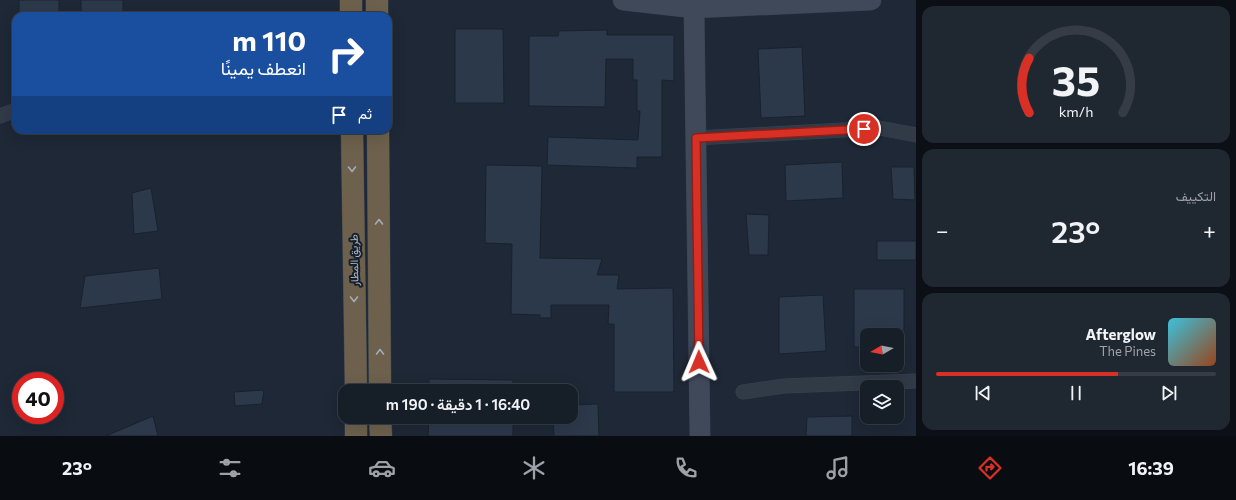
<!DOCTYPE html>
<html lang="ar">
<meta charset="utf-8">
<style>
:root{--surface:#161e28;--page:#1f2730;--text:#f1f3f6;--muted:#9ea2a8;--line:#353c45;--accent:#d93025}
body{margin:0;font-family:Commissioner,Vazirmatn,sans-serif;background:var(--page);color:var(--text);direction:rtl;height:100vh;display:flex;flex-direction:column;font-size:15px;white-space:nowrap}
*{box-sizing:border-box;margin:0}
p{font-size:13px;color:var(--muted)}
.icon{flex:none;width:22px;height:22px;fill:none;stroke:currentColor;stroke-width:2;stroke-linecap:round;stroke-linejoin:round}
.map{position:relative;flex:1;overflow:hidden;direction:ltr}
.panel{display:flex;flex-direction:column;gap:6px;padding:6px;background:#0c1016;width:320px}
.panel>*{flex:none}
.hud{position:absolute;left:12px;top:12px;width:380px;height:122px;border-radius:12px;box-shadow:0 4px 16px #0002,0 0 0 1px var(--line);direction:rtl;background:#1a4fa0;color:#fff;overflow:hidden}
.needle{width:26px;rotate:261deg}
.buttons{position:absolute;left:860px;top:328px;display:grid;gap:8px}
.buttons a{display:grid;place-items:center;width:44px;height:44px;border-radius:8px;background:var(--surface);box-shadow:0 4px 16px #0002,0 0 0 1px var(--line);font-size:20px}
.speed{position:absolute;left:12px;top:372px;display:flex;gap:8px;font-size:20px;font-weight:700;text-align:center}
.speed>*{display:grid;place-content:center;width:52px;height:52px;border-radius:50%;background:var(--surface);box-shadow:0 4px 16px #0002,0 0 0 1px var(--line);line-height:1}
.speed .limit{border:6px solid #d22;background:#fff;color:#111}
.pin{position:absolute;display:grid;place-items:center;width:34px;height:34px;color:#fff;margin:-17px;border:2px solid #fff;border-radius:50%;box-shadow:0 1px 4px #0007}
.me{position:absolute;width:44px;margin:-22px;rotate:359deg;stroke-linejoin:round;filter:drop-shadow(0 0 3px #0008)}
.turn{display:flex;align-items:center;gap:14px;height:84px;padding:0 20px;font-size:18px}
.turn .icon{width:52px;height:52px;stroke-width:2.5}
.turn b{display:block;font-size:28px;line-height:34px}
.then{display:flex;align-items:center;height:38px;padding:0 20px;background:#0003;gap:8px;font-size:15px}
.big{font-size:30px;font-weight:600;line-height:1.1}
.panel .widget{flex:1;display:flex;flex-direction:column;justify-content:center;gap:6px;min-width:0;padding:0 14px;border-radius:12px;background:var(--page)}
.panel .dial{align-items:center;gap:0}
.dial svg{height:104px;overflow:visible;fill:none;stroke:var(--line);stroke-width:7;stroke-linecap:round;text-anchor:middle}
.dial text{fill:var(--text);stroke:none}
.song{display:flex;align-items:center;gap:12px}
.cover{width:48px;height:48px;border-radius:6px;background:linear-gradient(135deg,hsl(190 70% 55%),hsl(20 70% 35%))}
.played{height:4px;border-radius:2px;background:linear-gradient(90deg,var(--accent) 65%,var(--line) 65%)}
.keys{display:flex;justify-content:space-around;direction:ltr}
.heat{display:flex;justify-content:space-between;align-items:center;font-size:22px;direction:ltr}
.trip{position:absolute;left:338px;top:384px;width:240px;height:40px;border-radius:12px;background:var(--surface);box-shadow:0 4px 16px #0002,0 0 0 1px var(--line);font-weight:600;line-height:40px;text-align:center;direction:rtl}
.tab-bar{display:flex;height:64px;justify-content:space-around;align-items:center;background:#090c10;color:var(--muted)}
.tab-bar .icon{width:28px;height:28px}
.tab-bar .current{color:var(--accent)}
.tab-bar b{font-size:18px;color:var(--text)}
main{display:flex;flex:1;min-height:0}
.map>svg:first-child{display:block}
.building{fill:#2c394b;stroke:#19212d}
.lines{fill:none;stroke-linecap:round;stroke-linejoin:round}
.street-casing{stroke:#3a4350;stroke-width:15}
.secondary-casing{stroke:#3a4350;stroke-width:21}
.highway-casing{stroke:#3c4451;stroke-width:23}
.street{stroke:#313a47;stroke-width:14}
.secondary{stroke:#3f495a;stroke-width:20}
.highway{stroke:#6d614d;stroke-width:22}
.oneway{stroke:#a4acb8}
.route-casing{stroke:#8d1f18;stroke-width:10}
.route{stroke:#d93025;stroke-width:7}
.labels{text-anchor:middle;stroke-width:4;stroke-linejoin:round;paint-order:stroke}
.street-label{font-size:11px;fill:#aab4c4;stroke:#171f2b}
</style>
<main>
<section class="panel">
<div class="widget dial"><svg viewBox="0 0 100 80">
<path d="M14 69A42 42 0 1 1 86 69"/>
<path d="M14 69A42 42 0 0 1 14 27" stroke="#d93025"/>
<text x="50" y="56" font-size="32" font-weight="700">35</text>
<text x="50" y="72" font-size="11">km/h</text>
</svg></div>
<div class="widget"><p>التكييف</p>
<div class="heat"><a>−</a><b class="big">23°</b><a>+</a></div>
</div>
<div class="widget">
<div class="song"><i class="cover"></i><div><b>Afterglow</b><p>The Pines</p></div></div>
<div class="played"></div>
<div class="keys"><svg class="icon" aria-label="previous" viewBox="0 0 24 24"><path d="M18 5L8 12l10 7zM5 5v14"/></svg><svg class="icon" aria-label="pause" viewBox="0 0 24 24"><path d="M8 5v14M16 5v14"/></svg><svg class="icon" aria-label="next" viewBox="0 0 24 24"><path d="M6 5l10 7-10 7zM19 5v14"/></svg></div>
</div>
</section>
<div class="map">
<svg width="916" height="436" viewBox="0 0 916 436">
<rect width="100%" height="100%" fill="#1e2836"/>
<g class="building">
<rect x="19" y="0" width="40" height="16"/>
<rect x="81" y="0" width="42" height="16"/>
<polygon points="455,29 503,29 504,103 455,103"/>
<polygon points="607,30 607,35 674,35 674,81 662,80 662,157 637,157 637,168 547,165 548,137 638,140 640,111 637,111 637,80 633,80 633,59 606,59 605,107 529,106 529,36 558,36 559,31"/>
<polygon points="802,47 805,116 761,118 758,49"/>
<polygon points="842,162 843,198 786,201 785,165"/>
<polygon points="486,165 542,166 540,258 602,259 597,275 619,275 617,289 673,288 674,392 614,392 614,324 608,324 609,305 551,305 551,318 540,318 540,315 511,314 512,244 485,243"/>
<polygon points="891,167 914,167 915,200 893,199"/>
<polygon points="151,188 158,231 134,234 132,193"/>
<polygon points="746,214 769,215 768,255 749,255"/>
<rect x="877" y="241" width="39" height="19"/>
<polygon points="159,268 162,299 80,308 85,276"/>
<polygon points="854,289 904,289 904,335 867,335 867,347 854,347"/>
<polygon points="823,295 826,351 779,354 779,297"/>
<polygon points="429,379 513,380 513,391 429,391"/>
<polygon points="264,390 262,404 235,406 234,392"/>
<polygon points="598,404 599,436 554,436 553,417 571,417 571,405"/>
<polygon points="153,416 158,436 106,436"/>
<polygon points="852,416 852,436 806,436 807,417"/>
<polygon points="429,417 513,417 513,436 428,436"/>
</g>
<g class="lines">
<g class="street-casing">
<g id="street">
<polyline points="0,116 16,110"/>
<polyline points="696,138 879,128 916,135"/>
<polyline points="743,392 784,386 916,381"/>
</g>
</g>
<g class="secondary-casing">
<g id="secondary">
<polyline points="623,0 694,8 871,0"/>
<polyline points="694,8 700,436"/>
</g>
</g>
<g class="highway-casing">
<g id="highway">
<polyline points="351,0 351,16"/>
<polyline points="377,0 377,16"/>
<polyline points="352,130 356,391"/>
<polyline points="378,130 380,391"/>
<polyline points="356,417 356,436"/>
<polyline points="380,417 381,436"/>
</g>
</g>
<use href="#street" class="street"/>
<use href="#secondary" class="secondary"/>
<use href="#highway" class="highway"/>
</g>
<defs><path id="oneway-chevron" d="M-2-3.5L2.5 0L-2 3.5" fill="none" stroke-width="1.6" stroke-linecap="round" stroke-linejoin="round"/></defs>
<g class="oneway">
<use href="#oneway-chevron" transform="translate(352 169) rotate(89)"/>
<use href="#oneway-chevron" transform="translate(379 222) rotate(-90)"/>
<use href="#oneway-chevron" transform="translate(354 299) rotate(89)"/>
<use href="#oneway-chevron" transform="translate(380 352) rotate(-90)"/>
</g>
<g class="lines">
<g class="route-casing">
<polyline id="route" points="699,362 696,138 864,129"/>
</g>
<use href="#route" class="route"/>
</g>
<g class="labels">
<g class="street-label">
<text transform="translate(354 260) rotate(-91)" y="4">طريق المطار</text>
</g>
</g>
</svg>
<div class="buttons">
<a><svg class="needle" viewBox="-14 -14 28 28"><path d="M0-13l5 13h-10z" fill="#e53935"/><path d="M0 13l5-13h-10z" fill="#9ea2a8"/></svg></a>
<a><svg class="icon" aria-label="layers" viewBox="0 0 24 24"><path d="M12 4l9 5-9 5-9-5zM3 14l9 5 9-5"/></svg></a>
</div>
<div class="speed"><div class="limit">40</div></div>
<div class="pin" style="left:864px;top:129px;background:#d93025"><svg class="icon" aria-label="arrive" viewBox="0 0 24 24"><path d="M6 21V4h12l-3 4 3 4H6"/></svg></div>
<svg class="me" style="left:699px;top:362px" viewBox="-20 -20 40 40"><path d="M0-17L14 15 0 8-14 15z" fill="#d93025" stroke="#fff" stroke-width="4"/></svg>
<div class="trip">16:40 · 1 دقيقة · 190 m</div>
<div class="hud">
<div class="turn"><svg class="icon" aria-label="right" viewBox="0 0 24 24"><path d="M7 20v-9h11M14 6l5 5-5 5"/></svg><div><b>110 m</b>انعطف يمينًا</div></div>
<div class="then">ثم<svg class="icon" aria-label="arrive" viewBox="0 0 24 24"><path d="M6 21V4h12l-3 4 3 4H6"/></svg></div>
</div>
</div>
</main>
<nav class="tab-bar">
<b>16:39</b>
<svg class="icon current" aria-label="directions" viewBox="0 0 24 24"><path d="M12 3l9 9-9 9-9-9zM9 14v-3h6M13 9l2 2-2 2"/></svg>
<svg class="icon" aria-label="music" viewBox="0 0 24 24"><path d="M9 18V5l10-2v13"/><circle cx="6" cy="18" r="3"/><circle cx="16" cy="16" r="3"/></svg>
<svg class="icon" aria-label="phone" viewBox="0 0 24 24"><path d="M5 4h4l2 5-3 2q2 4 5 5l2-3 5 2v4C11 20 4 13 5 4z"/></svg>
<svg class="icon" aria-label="climate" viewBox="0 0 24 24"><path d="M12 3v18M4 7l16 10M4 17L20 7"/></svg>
<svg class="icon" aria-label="car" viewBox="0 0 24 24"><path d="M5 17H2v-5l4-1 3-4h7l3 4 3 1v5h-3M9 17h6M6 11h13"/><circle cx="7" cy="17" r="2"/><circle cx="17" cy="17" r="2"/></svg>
<svg class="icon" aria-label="filters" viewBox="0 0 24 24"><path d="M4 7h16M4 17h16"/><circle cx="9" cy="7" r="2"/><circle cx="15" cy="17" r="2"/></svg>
<b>23°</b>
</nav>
